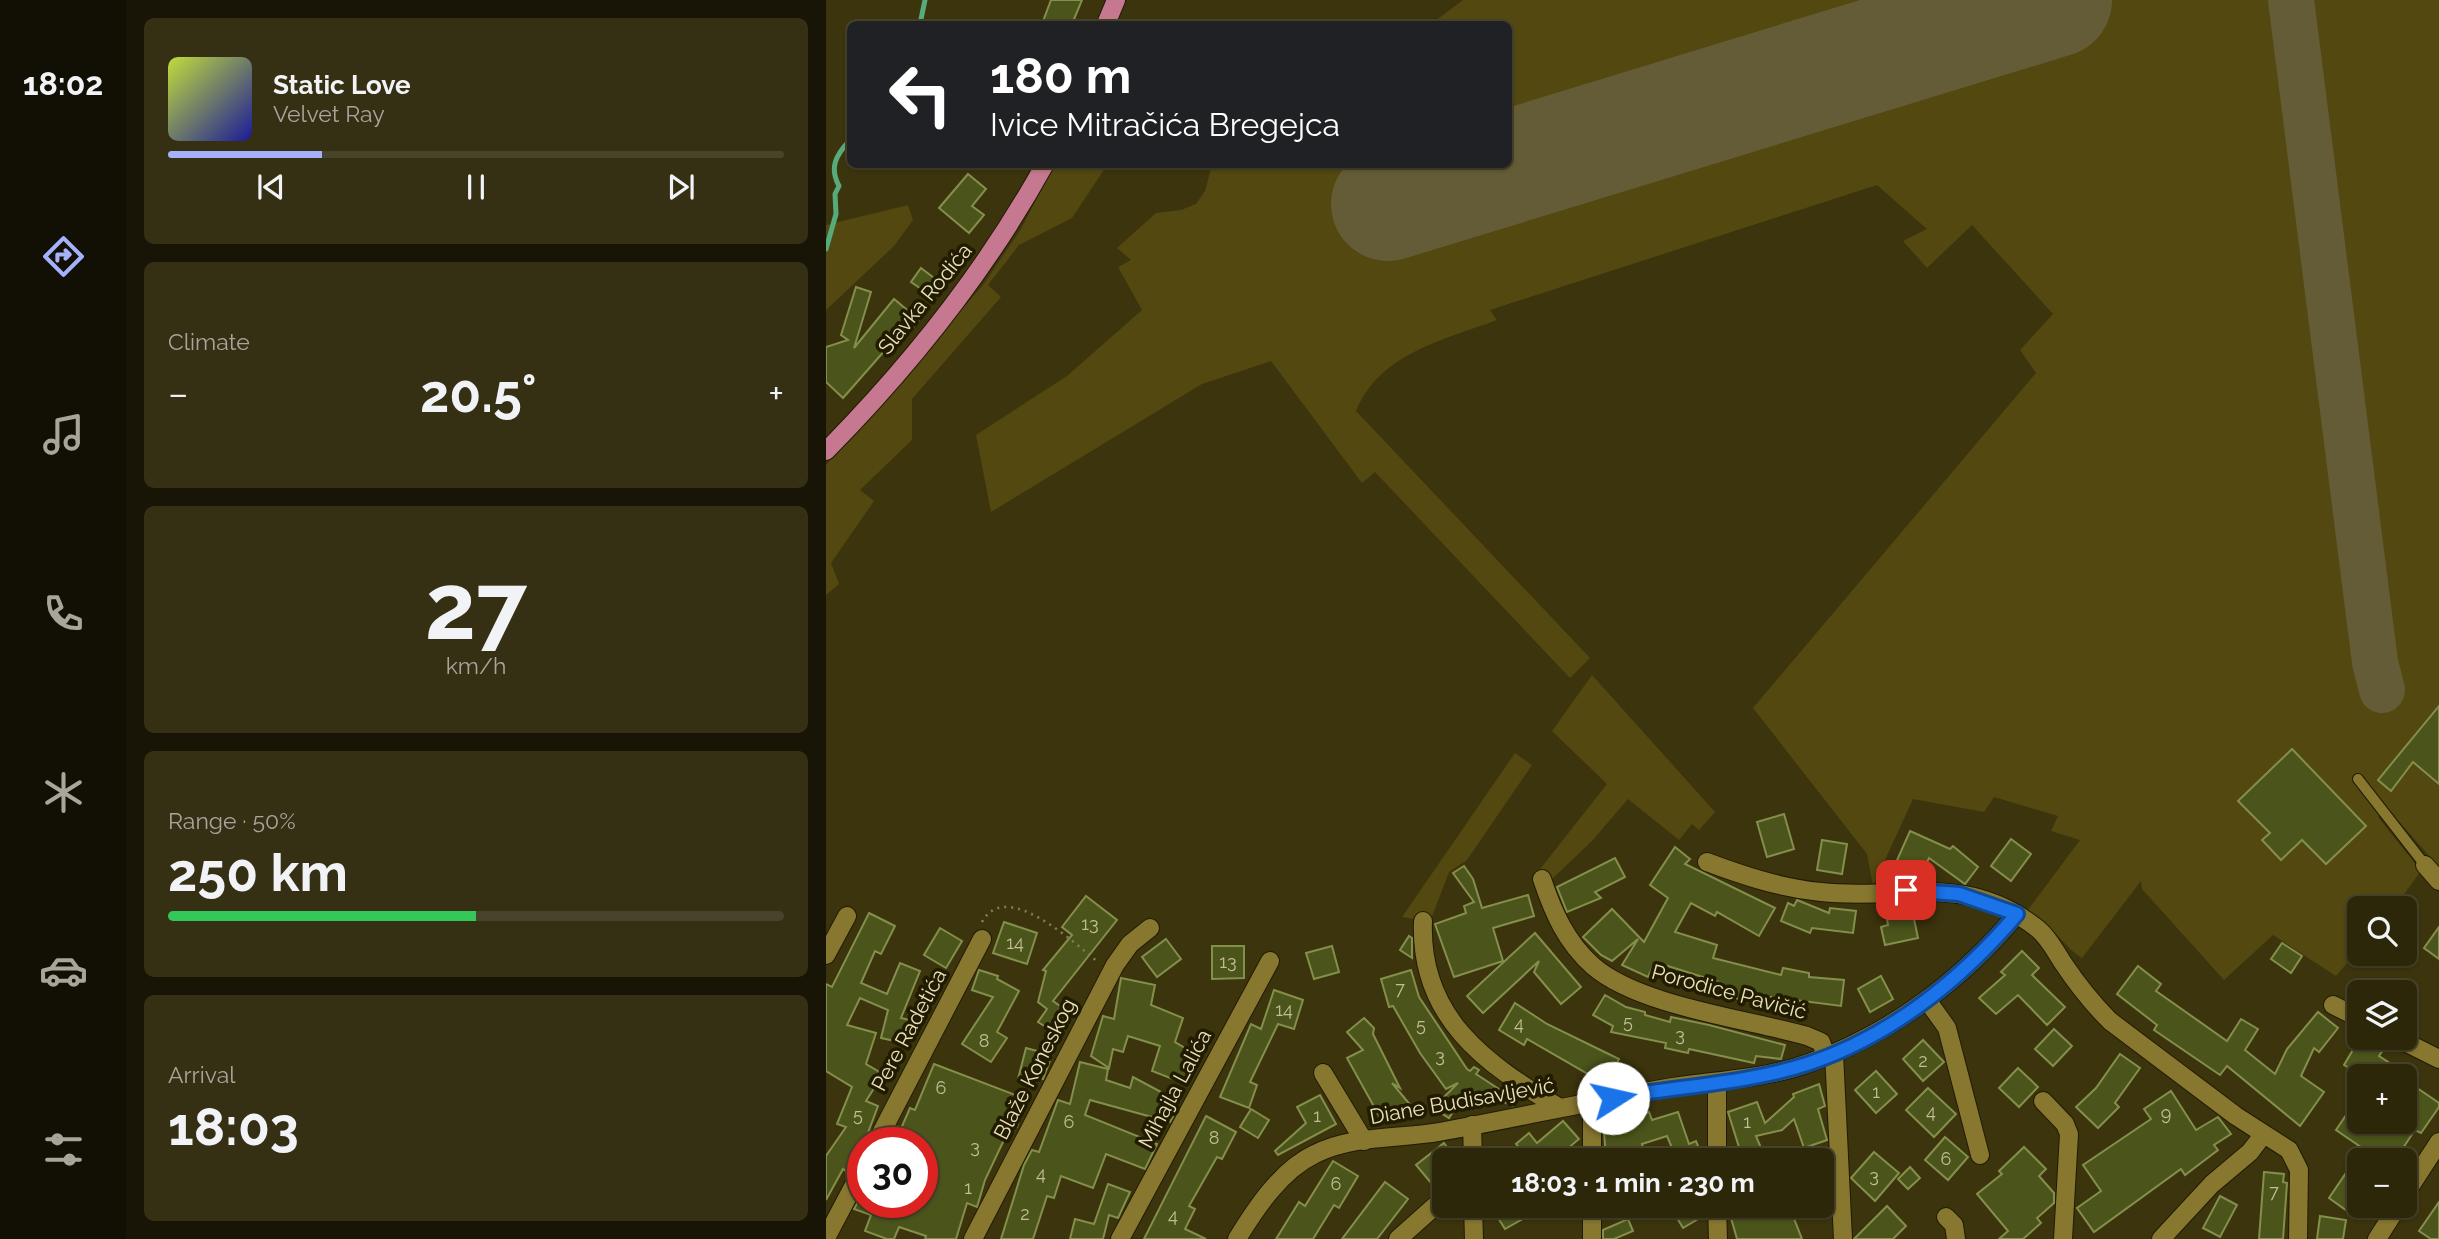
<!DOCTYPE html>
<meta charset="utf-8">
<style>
:root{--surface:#2d270a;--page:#352f13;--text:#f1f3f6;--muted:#a7a59c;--line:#48442b;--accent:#a6b1fc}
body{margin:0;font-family:Raleway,sans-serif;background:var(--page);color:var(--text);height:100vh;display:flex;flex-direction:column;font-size:26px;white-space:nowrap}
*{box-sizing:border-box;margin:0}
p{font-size:23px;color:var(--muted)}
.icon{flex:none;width:38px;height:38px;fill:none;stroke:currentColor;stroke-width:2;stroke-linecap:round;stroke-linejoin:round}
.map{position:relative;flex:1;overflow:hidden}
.side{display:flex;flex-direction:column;gap:18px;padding:18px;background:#191506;width:700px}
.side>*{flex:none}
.guide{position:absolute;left:21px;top:21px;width:665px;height:147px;border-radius:10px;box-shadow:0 2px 5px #0004,0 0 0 2px var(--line);background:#202124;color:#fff;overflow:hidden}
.buttons{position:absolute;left:1521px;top:896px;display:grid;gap:14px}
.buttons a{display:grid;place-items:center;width:70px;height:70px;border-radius:10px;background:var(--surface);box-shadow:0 2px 5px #0004,0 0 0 2px var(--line);font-size:35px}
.speed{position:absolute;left:21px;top:1127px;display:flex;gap:14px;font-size:35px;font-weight:700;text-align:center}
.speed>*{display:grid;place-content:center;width:91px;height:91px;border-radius:50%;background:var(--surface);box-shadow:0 2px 5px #0004,0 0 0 2px var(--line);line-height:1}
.speed .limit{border:10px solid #d22;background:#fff;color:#111}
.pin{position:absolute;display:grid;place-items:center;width:60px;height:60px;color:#fff;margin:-30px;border-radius:14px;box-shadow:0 4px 10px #0006}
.me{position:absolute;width:77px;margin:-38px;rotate:80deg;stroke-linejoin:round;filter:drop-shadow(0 0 5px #0008)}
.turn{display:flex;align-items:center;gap:24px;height:147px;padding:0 28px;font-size:32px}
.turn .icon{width:91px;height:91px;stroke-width:2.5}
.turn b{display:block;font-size:49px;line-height:60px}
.big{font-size:52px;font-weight:700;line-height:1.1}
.side .card{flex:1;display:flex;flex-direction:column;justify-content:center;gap:10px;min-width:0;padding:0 24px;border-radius:10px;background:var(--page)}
.side .dial{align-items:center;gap:0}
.dial b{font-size:91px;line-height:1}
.song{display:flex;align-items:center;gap:21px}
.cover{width:84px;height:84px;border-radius:10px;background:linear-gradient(135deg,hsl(70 70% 55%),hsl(240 70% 35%))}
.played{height:7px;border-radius:4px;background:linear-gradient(90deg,var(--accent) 25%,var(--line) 25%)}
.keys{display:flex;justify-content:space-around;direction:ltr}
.heat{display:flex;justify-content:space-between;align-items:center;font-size:38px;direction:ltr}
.charge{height:10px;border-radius:5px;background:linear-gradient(90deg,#34c759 50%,var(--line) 0)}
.trip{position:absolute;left:606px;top:1148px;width:402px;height:70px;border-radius:10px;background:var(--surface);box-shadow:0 2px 5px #0004,0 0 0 2px var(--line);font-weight:700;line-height:70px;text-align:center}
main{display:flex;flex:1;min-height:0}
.dock{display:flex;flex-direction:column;width:126px;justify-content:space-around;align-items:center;background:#121004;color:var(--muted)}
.dock .icon{width:49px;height:49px}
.dock .current{color:var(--accent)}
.dock b{font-size:32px;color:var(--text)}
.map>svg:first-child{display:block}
.green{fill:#534810}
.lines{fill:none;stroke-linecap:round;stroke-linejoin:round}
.stream{stroke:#57ab7a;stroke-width:5}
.taxiway{stroke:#645c36;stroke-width:46}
.runway{stroke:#645c36;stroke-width:114}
.building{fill:#4b541b;stroke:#848f4b;stroke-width:2}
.service-casing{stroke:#201b05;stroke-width:12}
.minor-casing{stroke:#201b05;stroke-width:20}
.primary-casing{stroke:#201b05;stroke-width:20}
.path{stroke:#857d58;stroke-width:2.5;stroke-dasharray:2 5;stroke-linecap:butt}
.service{stroke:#87772f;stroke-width:10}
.minor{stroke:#87772f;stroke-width:18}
.primary{stroke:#c67891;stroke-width:18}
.route-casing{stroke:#114b97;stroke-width:18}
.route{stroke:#1a73e8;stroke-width:12}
.labels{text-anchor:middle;stroke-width:7;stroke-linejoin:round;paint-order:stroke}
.number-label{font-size:18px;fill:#c2be95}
.street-label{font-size:21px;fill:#e9e1be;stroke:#211b00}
</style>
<main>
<nav class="dock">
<b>18:02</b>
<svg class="icon current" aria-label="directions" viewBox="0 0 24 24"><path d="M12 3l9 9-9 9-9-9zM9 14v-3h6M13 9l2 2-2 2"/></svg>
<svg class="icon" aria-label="music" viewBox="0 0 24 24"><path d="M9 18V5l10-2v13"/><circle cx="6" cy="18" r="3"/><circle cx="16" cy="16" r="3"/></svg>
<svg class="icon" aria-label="phone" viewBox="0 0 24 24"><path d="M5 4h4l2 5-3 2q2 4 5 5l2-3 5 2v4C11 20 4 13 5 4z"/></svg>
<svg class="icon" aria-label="climate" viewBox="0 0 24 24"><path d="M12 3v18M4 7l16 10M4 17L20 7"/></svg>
<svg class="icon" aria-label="car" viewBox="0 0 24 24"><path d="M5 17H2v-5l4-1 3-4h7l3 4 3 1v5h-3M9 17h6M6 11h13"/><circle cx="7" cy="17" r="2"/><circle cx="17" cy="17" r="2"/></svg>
<svg class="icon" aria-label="filters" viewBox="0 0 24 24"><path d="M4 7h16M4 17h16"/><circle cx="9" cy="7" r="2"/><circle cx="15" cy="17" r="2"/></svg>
</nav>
<section class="side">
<div class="card">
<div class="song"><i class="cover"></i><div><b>Static Love</b><p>Velvet Ray</p></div></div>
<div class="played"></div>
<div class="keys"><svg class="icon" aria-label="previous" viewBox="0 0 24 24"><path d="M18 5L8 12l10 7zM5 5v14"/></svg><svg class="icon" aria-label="pause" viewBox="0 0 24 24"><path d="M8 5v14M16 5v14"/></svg><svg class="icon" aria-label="next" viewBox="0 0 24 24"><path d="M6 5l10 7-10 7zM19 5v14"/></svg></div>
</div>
<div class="card"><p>Climate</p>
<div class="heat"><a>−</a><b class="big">20.5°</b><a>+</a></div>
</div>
<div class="card dial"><b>27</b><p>km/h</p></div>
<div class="card"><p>Range · 50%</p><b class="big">250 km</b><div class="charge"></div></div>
<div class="card"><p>Arrival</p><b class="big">18:03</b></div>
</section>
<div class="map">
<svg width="1613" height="1239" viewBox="0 0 1613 1239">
<rect width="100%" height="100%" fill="#3c340d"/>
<g class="green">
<path d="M637,0H1613V867L1562,809L1552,817L1595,871L1568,908H1533V949L1510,976L1447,935L1398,980L1316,889L1315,881L1256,958C1231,942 1230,922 1196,918L1254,840L1225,831L1232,816L1168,797L1158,812L1087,799L1047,886L1041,854L927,708L1210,373L1194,350L1227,314L1146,225L1101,268L1077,241L1101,229L1051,185L664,310L671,320C618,340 554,353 530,411L764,658L744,678L549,472L536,483L445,361L376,384L165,512L150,435L241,376L316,310L292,267L305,260L291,248L330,213L355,210L370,204L379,191L386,165L682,164V24H605Z"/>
<polygon points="228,165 281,165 246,218 193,245 162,285 175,297 86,399 86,440 34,490 48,501 5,563 13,584 0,595 0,465 157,285 195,229"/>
<polygon points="82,205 87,220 68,246 0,310 0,225"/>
<polygon points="766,675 889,812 873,830 866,824 853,840 802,799 766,841 726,879 707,878 781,784 726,731"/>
<polygon points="689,753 706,765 641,860 623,872 604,922 576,917"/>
</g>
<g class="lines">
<g class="stream">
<polyline points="94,24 99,0"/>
<path d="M0,249L10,214L9,194L13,186C3,167 10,155 24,140"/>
</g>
<polyline class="taxiway" points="1465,0 1549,662 1556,690"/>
<polyline class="runway" points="562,204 1229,0"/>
</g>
<g class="building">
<polygon points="225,0 256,0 246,24 216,24"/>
<polygon points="142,174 160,189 146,206 158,215 143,233 113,208"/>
<polygon points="95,268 108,278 98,291 85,282"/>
<polygon points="30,287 45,292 28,348 68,299 93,320 73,344 68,340 17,398 0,382 0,347 22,340 15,335"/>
<polygon points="1613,706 1613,784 1587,762 1565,791 1552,780"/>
<polygon points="1466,749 1540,826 1500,864 1476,840 1455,860 1436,840 1444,833 1412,801"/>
<polygon points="958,814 968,849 941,857 931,822"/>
<polygon points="1084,831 1124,849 1127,846 1152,867 1139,884 1103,858 1096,873 1086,869 1083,874 1068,867"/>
<polygon points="1185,839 1205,854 1185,881 1165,866"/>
<polygon points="996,840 1021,844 1016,874 991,870"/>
<polygon points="849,847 864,859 859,864 949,908 933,936 891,912 889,916 865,903 849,932 891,945 887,958 955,975 957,968 983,973 983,977 1018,980 1015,1006 930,995 928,1003 894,994 896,983 829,962 822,977 796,965 812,939 786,961 775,955 757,937 786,909 818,942 842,898 824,885"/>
<polygon points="789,858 799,877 769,892 775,898 741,912 731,887"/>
<polygon points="638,866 647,879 656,908 702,895 708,916 667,928 677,961 628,977 609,924 640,913 638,906 648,902 627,873"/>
<polygon points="260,896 291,920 227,1001 247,1015 234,1036 212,1022 221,1009 212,1002 220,971 217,970 246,935 236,927"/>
<polygon points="971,900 1003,913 1004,908 1030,911 1027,933 986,928 984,933 955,921 962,903 968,906"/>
<polygon points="43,913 69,926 55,954 49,951 35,983 61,994 74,963 94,971 75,1018 88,1021 82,1044 55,1038 62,1010 34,998 21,1025 50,1033 40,1064 57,1074 40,1101 52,1106 37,1146 20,1171 17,1169 0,1200 0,1156 20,1127 11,1124 26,1087 0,1071 0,984 6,987"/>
<polygon points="1087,914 1092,938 1059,945 1055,927 1062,925 1061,919"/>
<polygon points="178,922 211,933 201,964 167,953"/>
<polygon points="1613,927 1613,959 1598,948"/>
<polygon points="114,928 136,941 120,968 98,955"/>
<polygon points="709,933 755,987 735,1004 708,972 713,961 657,1013 641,996"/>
<polygon points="583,936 586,938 586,958 574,950"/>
<polygon points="340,939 355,959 331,977 316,957"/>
<polygon points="1456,943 1476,956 1465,973 1445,959"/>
<polygon points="386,946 418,946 418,978 386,979"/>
<polygon points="506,946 513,972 488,979 480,953"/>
<polygon points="1196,951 1213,968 1206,975 1239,1007 1221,1025 1192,995 1170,1014 1153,998 1179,975 1175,972"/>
<polygon points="1312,966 1335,984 1330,991 1401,1041 1415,1019 1432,1029 1419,1050 1449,1074 1461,1049 1492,1012 1512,1028 1493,1052 1488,1048 1475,1076 1498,1092 1474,1126 1401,1066 1394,1075 1328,1030 1331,1025 1291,994"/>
<polygon points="153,970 172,976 171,979 193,991 171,1032 181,1038 165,1062 136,1044 167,997 146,990"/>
<polygon points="585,970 593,997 641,1069 644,1071 648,1067 653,1070 650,1074 676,1091 677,1088 692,1095 687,1106 654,1092 648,1101 637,1095 623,1118 607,1108 632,1083 620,1089 594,1053 567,1006 563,1007 555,979"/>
<polygon points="1055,976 1067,999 1044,1012 1032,989"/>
<polygon points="295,978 329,985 325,1005 357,1018 349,1042 376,1058 362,1081 358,1079 357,1083 326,1071 334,1046 302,1036 297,1052 287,1049 283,1068 265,1056 277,1016 288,1019"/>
<polygon points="448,990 477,1000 468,1029 452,1024 424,1082 431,1085 423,1108 394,1097 425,1024 435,1029"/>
<polygon points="779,995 800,1007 819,1012 819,1015 844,1022 845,1017 883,1025 959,1045 955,1059 930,1056 928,1063 863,1049 862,1053 839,1048 840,1043 785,1032 787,1026 767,1015"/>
<polygon points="689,1003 721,1024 793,1059 781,1085 701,1039 698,1045 673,1030"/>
<polygon points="538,1018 548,1028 547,1034 574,1088 566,1083 586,1107 556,1121 521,1058 537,1050 521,1032"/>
<polygon points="1228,1029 1246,1046 1227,1066 1209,1049"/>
<polygon points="1534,1038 1557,1050 1553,1056 1584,1076 1536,1076 1518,1065"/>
<polygon points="1097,1040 1118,1062 1097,1081 1077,1059"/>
<polygon points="200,1048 226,1055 217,1079 207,1076 204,1087 192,1079"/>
<polygon points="1294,1054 1314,1068 1289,1103 1293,1107 1272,1128 1250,1107 1270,1088"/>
<polygon points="254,1062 282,1069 280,1080 304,1088 307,1077 352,1101 349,1113 344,1122 264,1100 259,1115 331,1144 319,1169 280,1154 267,1188 235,1176 228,1198 221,1196 207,1239 175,1239 198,1165 206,1150 213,1152 232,1100 244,1104"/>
<polygon points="108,1064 200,1099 191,1127 185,1125 159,1180 151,1207 141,1203 130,1239 99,1239 100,1236 73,1227 68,1239 61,1239 39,1231 45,1215 28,1209 32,1202 96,1202 96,1143 73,1133 84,1108 89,1110"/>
<polygon points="1192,1068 1212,1087 1193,1107 1173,1088"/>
<polygon points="1050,1071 1071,1094 1050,1113 1029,1090"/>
<polygon points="1578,1079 1613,1103 1613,1107 1595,1133 1589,1130 1569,1160 1536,1160 1542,1152 1510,1130 1533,1096 1533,1122 1578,1122"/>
<polygon points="993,1084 999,1106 992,1109 1001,1140 978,1148 968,1119 956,1130 930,1136 940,1160 917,1160 902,1112 931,1102 939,1123 968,1097 967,1094"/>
<polygon points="1102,1088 1130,1114 1108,1137 1080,1110"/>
<polygon points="1345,1091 1370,1130 1392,1117 1405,1134 1388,1145 1392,1150 1359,1175 1355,1169 1268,1232 1251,1208 1275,1191 1257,1165 1325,1119 1318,1109"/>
<polygon points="494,1095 510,1124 452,1155 449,1151 480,1123 471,1107"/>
<polygon points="803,1108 806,1118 823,1112 826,1120 852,1112 863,1144 870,1141 878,1160 851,1160 841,1136 816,1144 818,1153 780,1160 777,1116"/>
<polygon points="425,1109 443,1120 432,1138 414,1127"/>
<polygon points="380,1116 410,1132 396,1159 391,1157 363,1206 369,1209 359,1229 380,1239 318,1239"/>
<polygon points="737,1121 753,1139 728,1160 703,1160 690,1144 703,1133 711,1143"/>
<polygon points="1119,1137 1142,1157 1122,1180 1099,1160"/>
<polygon points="618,1143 630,1160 618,1160 618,1174 606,1184 590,1165"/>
<polygon points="1198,1147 1220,1169 1213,1176 1228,1193 1228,1203 1211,1218 1215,1223 1197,1239 1173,1239 1182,1231 1151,1194 1176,1174 1173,1171"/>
<polygon points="1048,1152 1073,1173 1049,1201 1025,1178"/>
<polygon points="507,1161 532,1176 513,1208 508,1205 487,1239 450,1239 473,1202 479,1206"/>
<polygon points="1084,1167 1094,1178 1082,1189 1072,1179"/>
<polygon points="1438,1172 1458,1174 1457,1182 1461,1183 1457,1239 1433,1239"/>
<polygon points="1520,1173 1533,1182 1533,1201 1524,1213 1503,1198"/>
<polygon points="559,1182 582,1199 551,1239 516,1239"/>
<polygon points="282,1184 304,1192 292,1218 283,1215 277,1239 244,1239 249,1219 268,1224"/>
<polygon points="1394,1196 1411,1205 1394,1237 1377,1228"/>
<polygon points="1613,1202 1613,1239 1605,1239 1593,1231"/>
<polygon points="682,1206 694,1206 700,1217 679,1229 669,1213"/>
<polygon points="844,1206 874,1206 879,1215 857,1228"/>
<polygon points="919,1206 990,1206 967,1216 976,1239 911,1239 903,1211"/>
<polygon points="1061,1206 1080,1226 1067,1239 1028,1239"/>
<polygon points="1494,1216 1520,1220 1517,1239 1491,1239"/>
<polygon points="802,1219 807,1231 788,1239 777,1239 777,1230"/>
</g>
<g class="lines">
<g class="service-casing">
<polyline id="service" points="1532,779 1599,865"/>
</g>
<g class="minor-casing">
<g id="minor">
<path d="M881,862C918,876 955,888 995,892C1076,901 1139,871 1212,929C1223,938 1229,951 1237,963C1251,984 1266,1003 1284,1021L1410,1116L1463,1150L1473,1170L1472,1239"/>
<polyline points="1599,865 1613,881"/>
<path d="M716,879C727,912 740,942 767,966C813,1006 921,1019 981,1036L995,1042L1000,1056"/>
<path d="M597,921C593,1017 659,1064 734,1108"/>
<polyline points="0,955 21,916"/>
<polyline points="1101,1000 1121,1028 1154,1155"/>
<polyline points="1507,1005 1533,1018"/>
<polyline points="1571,1038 1613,1059"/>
<polyline points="1008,1053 1017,1239"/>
<polyline points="497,1073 538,1141"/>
<polyline points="891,1082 891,1160"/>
<polyline points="1217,1101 1239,1124 1243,1134 1237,1239"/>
<polyline points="766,1102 766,1160"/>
<polyline points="646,1125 647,1160"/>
<polyline points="50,1143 156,939"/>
<polyline points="1578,1196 1613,1142"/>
<polyline points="647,1206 648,1239"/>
<polyline points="766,1206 766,1239"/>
<polyline points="891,1206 892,1239"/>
<polyline points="1120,1217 1128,1225 1130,1239"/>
<polyline points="0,1238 37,1168"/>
<polyline points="147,1239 289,965 304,944 324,928"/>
<polyline points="294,1239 444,961"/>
<path d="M411,1239C430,1208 455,1170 489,1154C526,1135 573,1139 613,1132C691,1118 769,1100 847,1087C893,1080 939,1079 983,1063C1065,1034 1136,980 1191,914"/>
<polyline points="572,1239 618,1198"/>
<polyline points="1335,1239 1386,1184 1424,1152 1437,1135"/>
<polyline points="1551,1239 1572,1206"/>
</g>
</g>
<g class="primary-casing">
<g id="primary">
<polyline points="280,24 290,0"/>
<path d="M0,451C84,366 161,269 219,164"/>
</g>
</g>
<path class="path" d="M156,922C180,878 248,943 272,962"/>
<use href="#service" class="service"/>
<use href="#minor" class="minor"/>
<use href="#primary" class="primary"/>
</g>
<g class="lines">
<g class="route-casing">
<path id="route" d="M787,1098C851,1086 919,1084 981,1064C1064,1037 1136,979 1191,914L1133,894L1080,890"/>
</g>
<use href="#route" class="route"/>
</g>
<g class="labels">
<g class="number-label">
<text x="264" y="930">13</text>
<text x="189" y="949">14</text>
<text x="402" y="968">13</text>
<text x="574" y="995">7</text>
<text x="458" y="1016">14</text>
<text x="802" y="1028">5</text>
<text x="693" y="1030">4</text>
<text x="595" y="1031">5</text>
<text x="854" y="1041">3</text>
<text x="158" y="1047">8</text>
<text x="614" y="1062">3</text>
<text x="1097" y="1067">2</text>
<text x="115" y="1094">6</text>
<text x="1050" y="1098">1</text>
<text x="1105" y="1118">4</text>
<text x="1340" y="1120">9</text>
<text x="32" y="1121">5</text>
<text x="491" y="1122">1</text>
<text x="243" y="1128">6</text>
<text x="921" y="1128">1</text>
<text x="388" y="1144">8</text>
<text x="149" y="1153">3</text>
<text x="1120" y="1165">6</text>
<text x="215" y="1180">4</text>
<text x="1048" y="1182">3</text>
<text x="510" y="1190">6</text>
<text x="142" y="1194">1</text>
<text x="1448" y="1198">7</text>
<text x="199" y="1220">2</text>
<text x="347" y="1222">4</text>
</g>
<g class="street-label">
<text transform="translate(99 299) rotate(-51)" y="7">Slavka Rodića</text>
<text transform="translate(903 992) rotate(15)" y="7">Porodice Pavičić</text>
<text transform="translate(83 1030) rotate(-62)" y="7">Pere Radetića</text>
<text transform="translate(209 1069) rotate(-63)" y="7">Blaže Koneskog</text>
<text transform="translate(349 1089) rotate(-62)" y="7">Mihajla Lalića</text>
<text transform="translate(636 1101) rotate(-10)" y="7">Diane Budisavljević</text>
</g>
</g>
</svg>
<div class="buttons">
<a><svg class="icon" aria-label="search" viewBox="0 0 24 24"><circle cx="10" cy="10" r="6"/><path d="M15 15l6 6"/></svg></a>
<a><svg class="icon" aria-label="layers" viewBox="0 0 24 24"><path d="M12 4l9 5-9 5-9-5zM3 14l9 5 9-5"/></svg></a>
<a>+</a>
<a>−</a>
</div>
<div class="speed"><div class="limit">30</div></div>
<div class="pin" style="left:1080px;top:890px;background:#d93025"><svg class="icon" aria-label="arrive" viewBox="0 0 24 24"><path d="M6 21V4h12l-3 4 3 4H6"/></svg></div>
<svg class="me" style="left:787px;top:1098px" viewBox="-20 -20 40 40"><circle r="19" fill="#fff"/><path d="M0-13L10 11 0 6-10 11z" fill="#1a73e8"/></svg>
<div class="trip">18:03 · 1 min · 230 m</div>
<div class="guide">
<div class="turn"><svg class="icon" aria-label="left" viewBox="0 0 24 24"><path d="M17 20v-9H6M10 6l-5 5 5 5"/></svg><div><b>180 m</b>Ivice Mitračića Bregejca</div></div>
</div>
</div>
</main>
